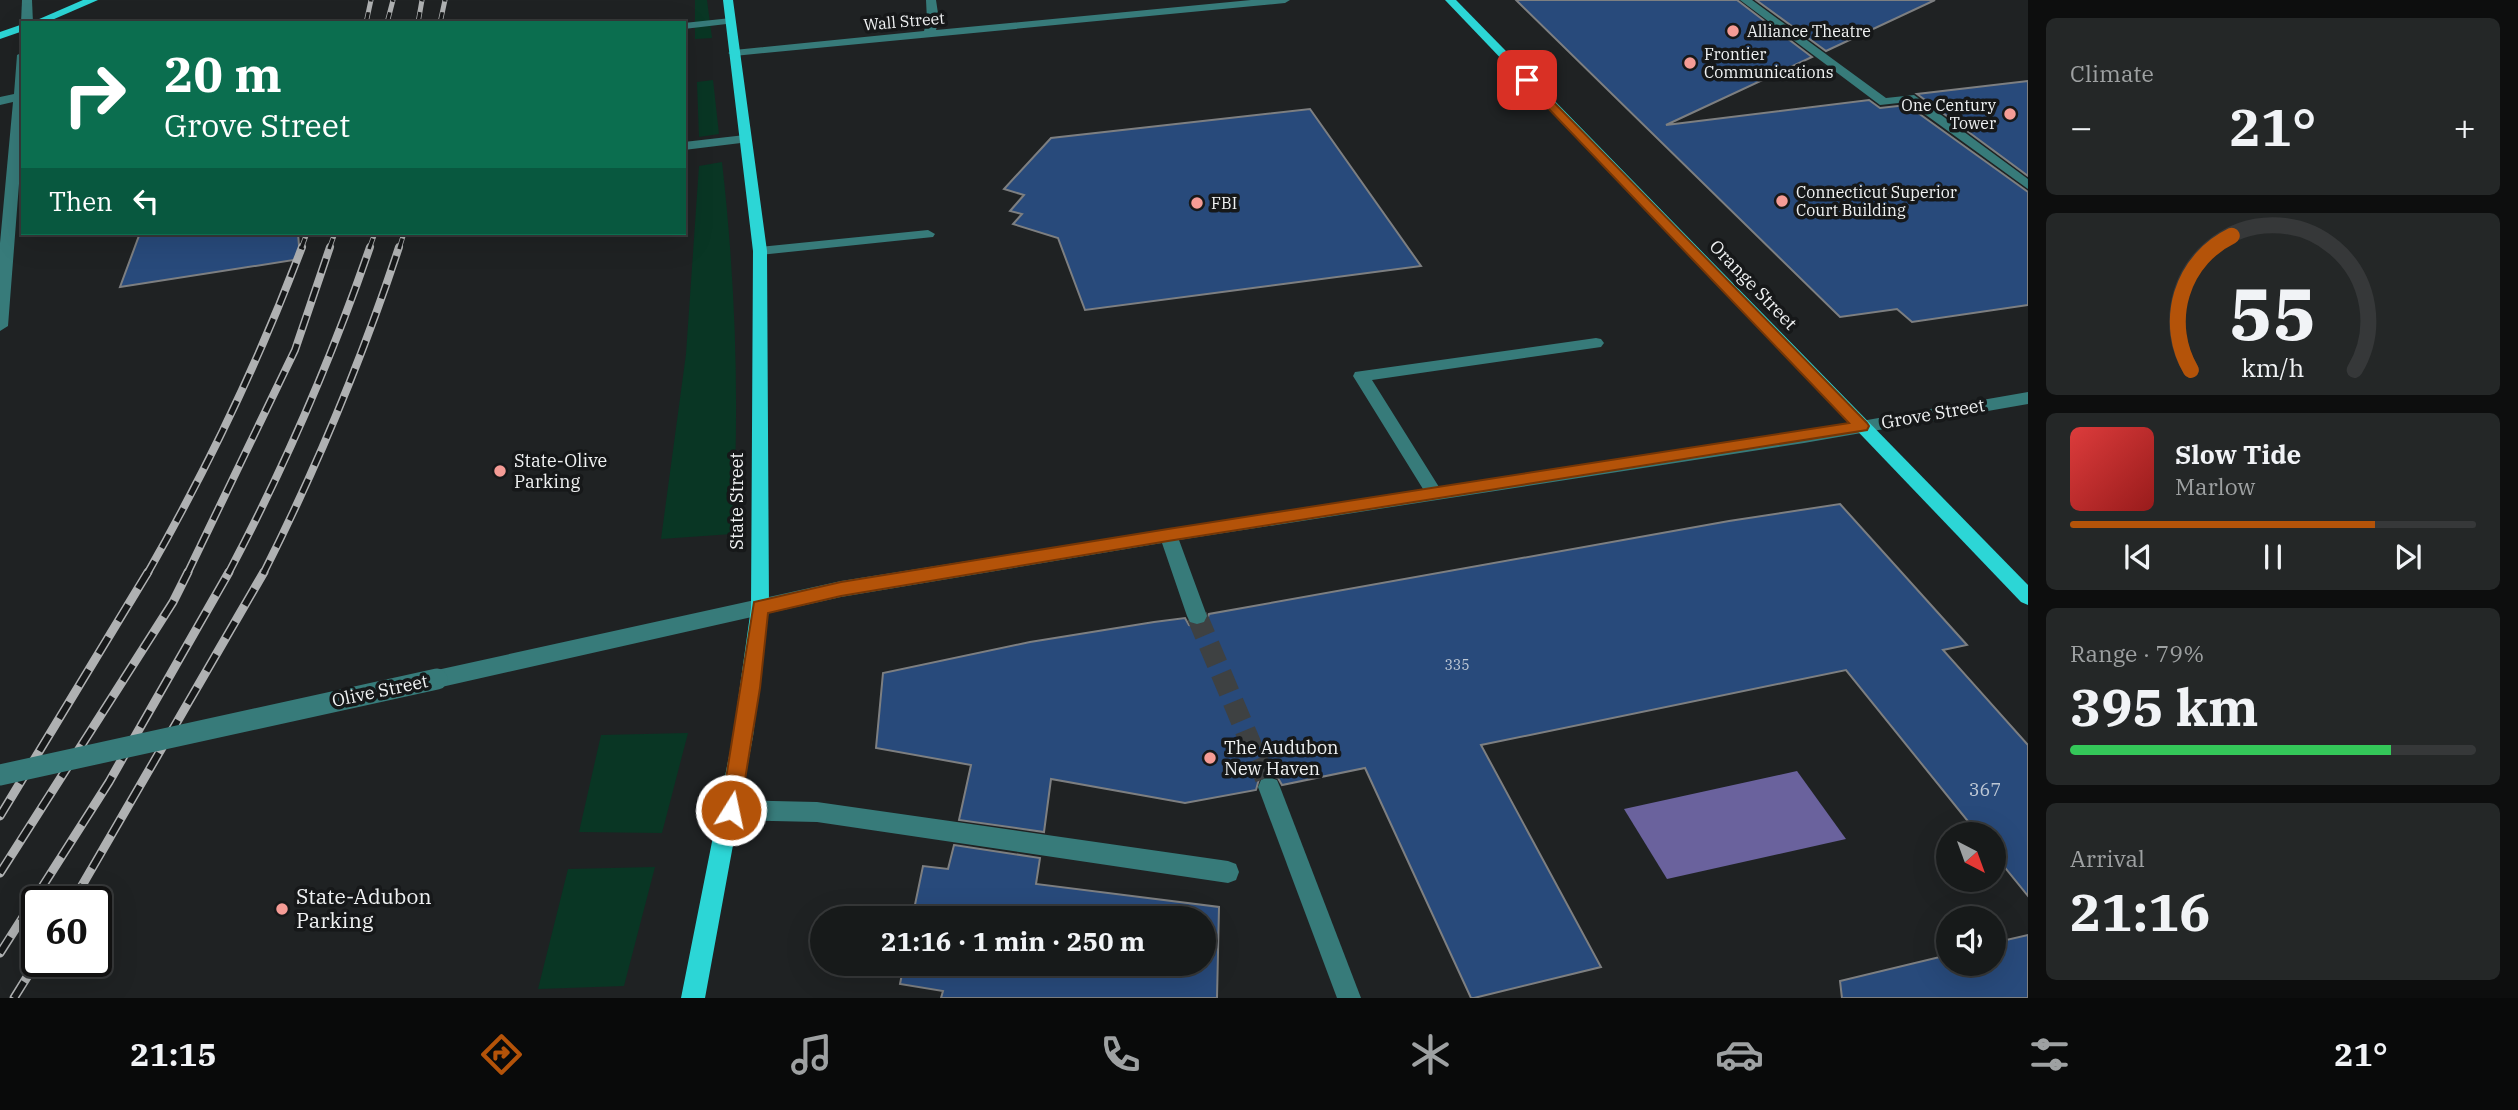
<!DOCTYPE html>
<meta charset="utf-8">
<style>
:root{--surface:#171a1a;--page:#242727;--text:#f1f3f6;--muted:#9ea1a2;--line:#363839;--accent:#b45309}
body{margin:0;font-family:"IBM Plex Serif",serif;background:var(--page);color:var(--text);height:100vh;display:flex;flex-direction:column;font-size:26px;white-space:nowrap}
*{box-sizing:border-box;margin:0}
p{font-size:23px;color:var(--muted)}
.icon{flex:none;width:38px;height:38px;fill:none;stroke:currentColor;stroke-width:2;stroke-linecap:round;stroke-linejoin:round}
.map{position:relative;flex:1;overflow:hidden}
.drawer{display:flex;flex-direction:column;gap:18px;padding:18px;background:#0d0e0e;width:490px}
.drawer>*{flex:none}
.hud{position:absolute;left:21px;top:21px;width:665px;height:214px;border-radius:0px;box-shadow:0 7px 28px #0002,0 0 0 2px var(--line);background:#0b6e4f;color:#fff;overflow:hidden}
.needle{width:46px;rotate:139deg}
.fabs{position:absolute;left:1936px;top:822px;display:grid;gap:14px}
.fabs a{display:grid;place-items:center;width:70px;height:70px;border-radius:50%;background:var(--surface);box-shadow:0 7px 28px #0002,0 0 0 2px var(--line);font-size:35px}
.speed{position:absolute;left:21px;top:886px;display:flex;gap:14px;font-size:35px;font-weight:700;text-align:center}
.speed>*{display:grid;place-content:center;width:91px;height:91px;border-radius:50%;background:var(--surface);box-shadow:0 7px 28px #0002,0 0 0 2px var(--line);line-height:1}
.speed .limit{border:4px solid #111;border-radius:10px;background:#fff;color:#111}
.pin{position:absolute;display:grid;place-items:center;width:60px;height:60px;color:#fff;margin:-30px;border-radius:14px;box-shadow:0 4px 10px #0006}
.me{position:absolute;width:77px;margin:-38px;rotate:10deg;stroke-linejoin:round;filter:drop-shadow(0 0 5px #0008)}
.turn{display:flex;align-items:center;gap:24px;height:147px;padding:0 28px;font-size:32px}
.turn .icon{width:91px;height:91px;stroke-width:2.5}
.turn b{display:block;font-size:49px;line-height:60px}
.then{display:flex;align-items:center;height:66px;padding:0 28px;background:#0003;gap:14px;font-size:26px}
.big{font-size:52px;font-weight:700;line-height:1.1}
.drawer .widget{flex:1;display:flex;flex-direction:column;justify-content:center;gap:10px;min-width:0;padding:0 24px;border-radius:10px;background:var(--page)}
.drawer .dial{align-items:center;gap:0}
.dial svg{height:182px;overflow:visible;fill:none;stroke:var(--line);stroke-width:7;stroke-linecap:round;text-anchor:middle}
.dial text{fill:var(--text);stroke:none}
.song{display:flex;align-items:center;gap:21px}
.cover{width:84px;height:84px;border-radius:10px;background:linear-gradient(135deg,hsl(0 70% 55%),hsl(0 70% 35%))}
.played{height:7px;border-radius:4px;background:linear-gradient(90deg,var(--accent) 75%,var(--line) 75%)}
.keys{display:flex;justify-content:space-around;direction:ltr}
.heat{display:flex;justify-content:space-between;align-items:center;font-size:38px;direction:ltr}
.charge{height:10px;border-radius:5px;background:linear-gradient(90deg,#34c759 79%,var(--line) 0)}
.trip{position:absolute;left:810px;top:906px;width:406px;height:70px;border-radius:35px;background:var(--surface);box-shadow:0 7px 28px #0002,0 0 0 2px var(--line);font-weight:700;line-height:70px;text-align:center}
.dock{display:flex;height:112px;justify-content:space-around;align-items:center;background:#090a0a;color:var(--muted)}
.dock .icon{width:49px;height:49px}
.dock .on{color:var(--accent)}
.dock b{font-size:32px;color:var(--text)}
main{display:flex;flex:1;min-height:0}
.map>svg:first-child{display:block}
.green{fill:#093624}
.water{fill:#6a629d}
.building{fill:#284a7b;stroke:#7d7f81;stroke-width:2}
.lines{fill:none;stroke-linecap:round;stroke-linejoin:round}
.minor-tunnel{stroke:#3e4142;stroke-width:21;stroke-dasharray:21 10;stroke-linecap:butt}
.minor{fill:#377b7a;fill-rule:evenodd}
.major{fill:#2cd6d6;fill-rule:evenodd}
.rail-far2-casing{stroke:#afb1b2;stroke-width:5}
.rail-far1-casing{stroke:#afb1b2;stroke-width:8}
.rail-casing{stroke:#afb1b2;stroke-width:9}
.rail-far2{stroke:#161819;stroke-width:3.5;stroke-dasharray:11;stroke-linecap:butt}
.rail-far1{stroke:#161819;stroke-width:5;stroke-dasharray:15;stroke-linecap:butt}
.rail{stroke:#161819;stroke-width:6;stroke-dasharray:19;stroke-linecap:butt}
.minor-bridge{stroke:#377b7a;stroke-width:21}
.route{fill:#b45309;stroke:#753606;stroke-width:2}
.poi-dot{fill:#f59c96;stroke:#161819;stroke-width:2.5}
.labels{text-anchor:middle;stroke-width:7;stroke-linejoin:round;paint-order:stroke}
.number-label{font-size:14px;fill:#bec8d5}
.far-street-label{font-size:16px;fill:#f0f2f3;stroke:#161819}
.far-poi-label{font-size:16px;fill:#f0f2f3;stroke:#161819;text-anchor:start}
.street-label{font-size:18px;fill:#f0f2f3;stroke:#161819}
.poi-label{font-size:18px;fill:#f0f2f3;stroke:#161819;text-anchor:start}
.near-number-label{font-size:18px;fill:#bec8d5}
.near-poi-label{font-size:21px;fill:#f0f2f3;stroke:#161819;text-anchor:start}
</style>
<main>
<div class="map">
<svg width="2028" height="998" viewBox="0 0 2028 998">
<rect width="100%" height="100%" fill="#1f2223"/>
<g class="green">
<polygon points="695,0 707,0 712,38 695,39"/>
<polygon points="713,80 719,134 699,137 697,82"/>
<path d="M722,162C736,286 740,409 732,534L661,539L686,354L699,166Z"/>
<polygon points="688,733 662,833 579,832 601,735"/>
<polygon points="655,867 624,986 538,989 568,869"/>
</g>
<polygon class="water" points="1797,771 1846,839 1667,879 1624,809"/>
<g class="building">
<polygon points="1516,0 1737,0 1812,57 1666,125 1869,100 1880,108 1907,105 2028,192 2028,305 1912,322 1897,309 1840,317"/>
<polygon points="1756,0 1935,0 1826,51"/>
<polygon points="2028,81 2028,176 1917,94"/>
<polygon points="1310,109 1421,266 1085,310 1058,238 1013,224 1022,214 1010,211 1024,195 1004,189 1051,138"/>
<polygon points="140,233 298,233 300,259 120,287"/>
<polygon points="1840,504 1967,645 1943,650 2028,745 2028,896 1993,853 1993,835 1979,835 1846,670 1481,745 1601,967 1474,998 1471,998 1365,768 1282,785 1278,778 1268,775 1259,779 1256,790 1185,803 1051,779 1044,832 959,820 971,765 876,748 883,673 1030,642 1154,622 1185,618 1189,625 1198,627 1206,623 1209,614 1729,521"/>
<polygon points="954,845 1040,858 1036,884 1219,907 1217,998 941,998 943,991 900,984 904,964 1204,964 1204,919 912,919 923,866 948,869"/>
<polygon points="2028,935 2028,998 1842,998 1840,981 1948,955 1948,964 1993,964 1993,943"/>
</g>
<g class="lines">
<polyline class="minor-tunnel" points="1197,616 1269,787"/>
<g class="minor">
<polygon points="22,0 32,0 33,23 21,23"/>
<polygon points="926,0 936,0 939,20 936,30 1251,0 1290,0 1285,3 734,56 728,53 734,50 924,31 927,20"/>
<polygon points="1740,0 1752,0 1886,98 1914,95 2028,179 2028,189 1908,102 1880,105"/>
<polygon points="731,18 735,19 735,23 684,29 684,23"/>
<polygon points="23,52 23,132 8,326 0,331 0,243 13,102 0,105 0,97 14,94 17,55"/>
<polygon points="745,135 751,139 749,142 684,150 684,142"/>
<polygon points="928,230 935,234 933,237 760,255 753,251 760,247"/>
<polygon points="1596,338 1601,339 1604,343 1601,347 1372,380 1439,487 1804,431 2028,392 2028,404 1804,443 1179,540 1207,616 1204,622 1197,624 1190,622 1187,616 1162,543 841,597 437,688 430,685 427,679 430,673 437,670 841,581 1423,489 1353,376 1355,372"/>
<polygon points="1269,777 1277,780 1280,787 1361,998 1337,998 1258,787 1261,780"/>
<polygon points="731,800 817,802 1228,861 1236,864 1239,872 1236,880 1228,883 817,822 731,820 723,817 720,810 723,803"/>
</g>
<g class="major">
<polygon points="83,0 98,0 45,23 30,23"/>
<polygon points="723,0 733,0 767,251 769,608 753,736 705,998 681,998 733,736 751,608 753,251"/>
<polygon points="1445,0 1456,0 2028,585 2028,605 2021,602"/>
<polygon points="23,24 23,31 0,39 0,32"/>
</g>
<g class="rail-far2-casing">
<g id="rail-far2">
<polyline points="366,23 371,0"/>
<polyline points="387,23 393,0"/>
<polyline points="418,23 422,0"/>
<polyline points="440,23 445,0"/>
<polyline points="301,249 307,233"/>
<polyline points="329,249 335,233"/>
<polyline points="369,249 375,233"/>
<polyline points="399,249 404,233"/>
</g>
</g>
<g class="rail-far1-casing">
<g id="rail-far1">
<path d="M147,574C207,469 259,361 302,247"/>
<polyline points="187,574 295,350 330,247"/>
<path d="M228,574C284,468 331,360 370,247"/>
<path d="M263,574C316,469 362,359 399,247"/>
</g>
</g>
<g class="rail-casing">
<g id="rail">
<polyline points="0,816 148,572"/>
<polyline points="0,873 173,602 188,572"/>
<polyline points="73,901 264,572"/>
<polyline points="0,953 109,782 229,572"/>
<polyline points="14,998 37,961"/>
</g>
</g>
<use href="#rail-far2" class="rail-far2"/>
<use href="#rail-far1" class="rail-far1"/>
<use href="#rail" class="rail"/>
<polyline class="minor-bridge" points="0,775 437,679"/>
</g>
<polygon class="route" points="1523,78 1530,78 1867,423 1869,426 1867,430 1168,541 841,596 768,613 760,688 740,810 738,817 731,819 724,817 721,810 754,602 841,582 1168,529 1849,423 1523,82"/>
<g class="poi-dot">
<circle cx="1733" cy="31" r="7"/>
<circle cx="1690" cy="63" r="7"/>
<circle cx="2010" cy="114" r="7"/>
<circle cx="1782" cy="201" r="7"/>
<circle cx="1197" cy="203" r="7"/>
<circle cx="500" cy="471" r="7"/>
<circle cx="1210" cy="758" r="7"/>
<circle cx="282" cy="909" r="7"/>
</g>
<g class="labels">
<g class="number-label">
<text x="1457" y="670">335</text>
</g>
<g class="far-street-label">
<text transform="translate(904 21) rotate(-5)" y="6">Wall Street</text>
</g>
<g class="far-poi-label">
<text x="1747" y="37">Alliance Theatre</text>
<text x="1704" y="60">Frontier<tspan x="1704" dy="18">Communications</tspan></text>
<text x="1996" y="111" text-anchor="end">One Century<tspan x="1996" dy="18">Tower</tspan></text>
<text x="1796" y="198">Connecticut Superior<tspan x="1796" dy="18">Court Building</tspan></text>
<text x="1211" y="209">FBI</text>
</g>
<g class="street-label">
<text transform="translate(1753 285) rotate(46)" y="6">Orange Street</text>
<text transform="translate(1933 414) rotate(-10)" y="6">Grove Street</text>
<text transform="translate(737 501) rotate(-90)" y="6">State Street</text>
<text transform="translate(380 691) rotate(-12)" y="6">Olive Street</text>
</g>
<g class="poi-label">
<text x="514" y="467">State-Olive<tspan x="514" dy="21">Parking</tspan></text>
<text x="1224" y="754">The Audubon<tspan x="1224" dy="21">New Haven</tspan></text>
</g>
<g class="near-number-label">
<text x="1985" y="796">367</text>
</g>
<g class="near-poi-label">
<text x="296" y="904">State-Adubon<tspan x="296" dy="24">Parking</tspan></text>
</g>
</g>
</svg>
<div class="fabs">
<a><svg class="needle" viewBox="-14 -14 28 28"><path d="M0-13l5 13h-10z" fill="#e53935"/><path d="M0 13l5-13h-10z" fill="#9ea1a2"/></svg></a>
<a><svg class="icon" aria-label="sound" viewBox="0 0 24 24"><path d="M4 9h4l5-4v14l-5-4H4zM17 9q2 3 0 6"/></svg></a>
</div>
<div class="speed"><div class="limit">60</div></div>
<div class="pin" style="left:1527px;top:80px;background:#d93025"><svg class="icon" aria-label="arrive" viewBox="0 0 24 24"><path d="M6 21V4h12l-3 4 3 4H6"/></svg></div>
<svg class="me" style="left:731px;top:810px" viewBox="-20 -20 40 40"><circle r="17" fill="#b45309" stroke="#fff" stroke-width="3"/><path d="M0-11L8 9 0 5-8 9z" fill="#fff"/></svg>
<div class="trip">21:16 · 1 min · 250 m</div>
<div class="hud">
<div class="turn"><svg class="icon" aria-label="right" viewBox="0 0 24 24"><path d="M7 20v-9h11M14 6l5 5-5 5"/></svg><div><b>20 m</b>Grove Street</div></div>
<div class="then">Then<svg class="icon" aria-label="left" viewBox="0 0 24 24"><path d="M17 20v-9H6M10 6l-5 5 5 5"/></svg></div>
</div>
</div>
<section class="drawer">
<div class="widget"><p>Climate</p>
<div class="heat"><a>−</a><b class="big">21°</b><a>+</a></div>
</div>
<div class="widget dial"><svg viewBox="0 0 100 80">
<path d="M14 69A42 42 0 1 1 86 69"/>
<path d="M14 69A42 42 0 0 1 32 10" stroke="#b45309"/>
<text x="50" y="56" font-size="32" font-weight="700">55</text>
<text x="50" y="72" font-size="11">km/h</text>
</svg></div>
<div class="widget">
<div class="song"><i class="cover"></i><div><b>Slow Tide</b><p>Marlow</p></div></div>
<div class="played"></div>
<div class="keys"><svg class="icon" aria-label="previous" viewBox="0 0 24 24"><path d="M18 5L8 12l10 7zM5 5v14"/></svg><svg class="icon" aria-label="pause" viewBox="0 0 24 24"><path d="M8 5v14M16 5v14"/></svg><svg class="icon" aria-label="next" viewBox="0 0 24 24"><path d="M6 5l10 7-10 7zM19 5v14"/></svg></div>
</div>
<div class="widget"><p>Range · 79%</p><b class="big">395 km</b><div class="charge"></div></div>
<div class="widget"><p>Arrival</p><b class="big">21:16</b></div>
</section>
</main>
<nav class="dock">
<b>21:15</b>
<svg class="icon on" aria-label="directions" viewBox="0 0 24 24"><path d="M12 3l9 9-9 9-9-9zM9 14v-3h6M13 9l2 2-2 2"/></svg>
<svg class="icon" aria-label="music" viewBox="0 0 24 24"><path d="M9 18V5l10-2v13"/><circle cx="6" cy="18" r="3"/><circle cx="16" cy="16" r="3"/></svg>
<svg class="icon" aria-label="phone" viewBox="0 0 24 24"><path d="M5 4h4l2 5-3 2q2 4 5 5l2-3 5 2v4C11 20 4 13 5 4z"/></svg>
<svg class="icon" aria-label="climate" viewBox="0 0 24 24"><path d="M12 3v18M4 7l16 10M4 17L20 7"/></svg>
<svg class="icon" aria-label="car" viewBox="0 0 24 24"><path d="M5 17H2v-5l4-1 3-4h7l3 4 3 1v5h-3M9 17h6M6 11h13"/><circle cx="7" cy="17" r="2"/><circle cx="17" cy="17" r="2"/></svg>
<svg class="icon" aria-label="filters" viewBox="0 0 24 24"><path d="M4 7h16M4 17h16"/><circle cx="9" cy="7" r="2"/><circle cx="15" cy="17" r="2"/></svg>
<b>21°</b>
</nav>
